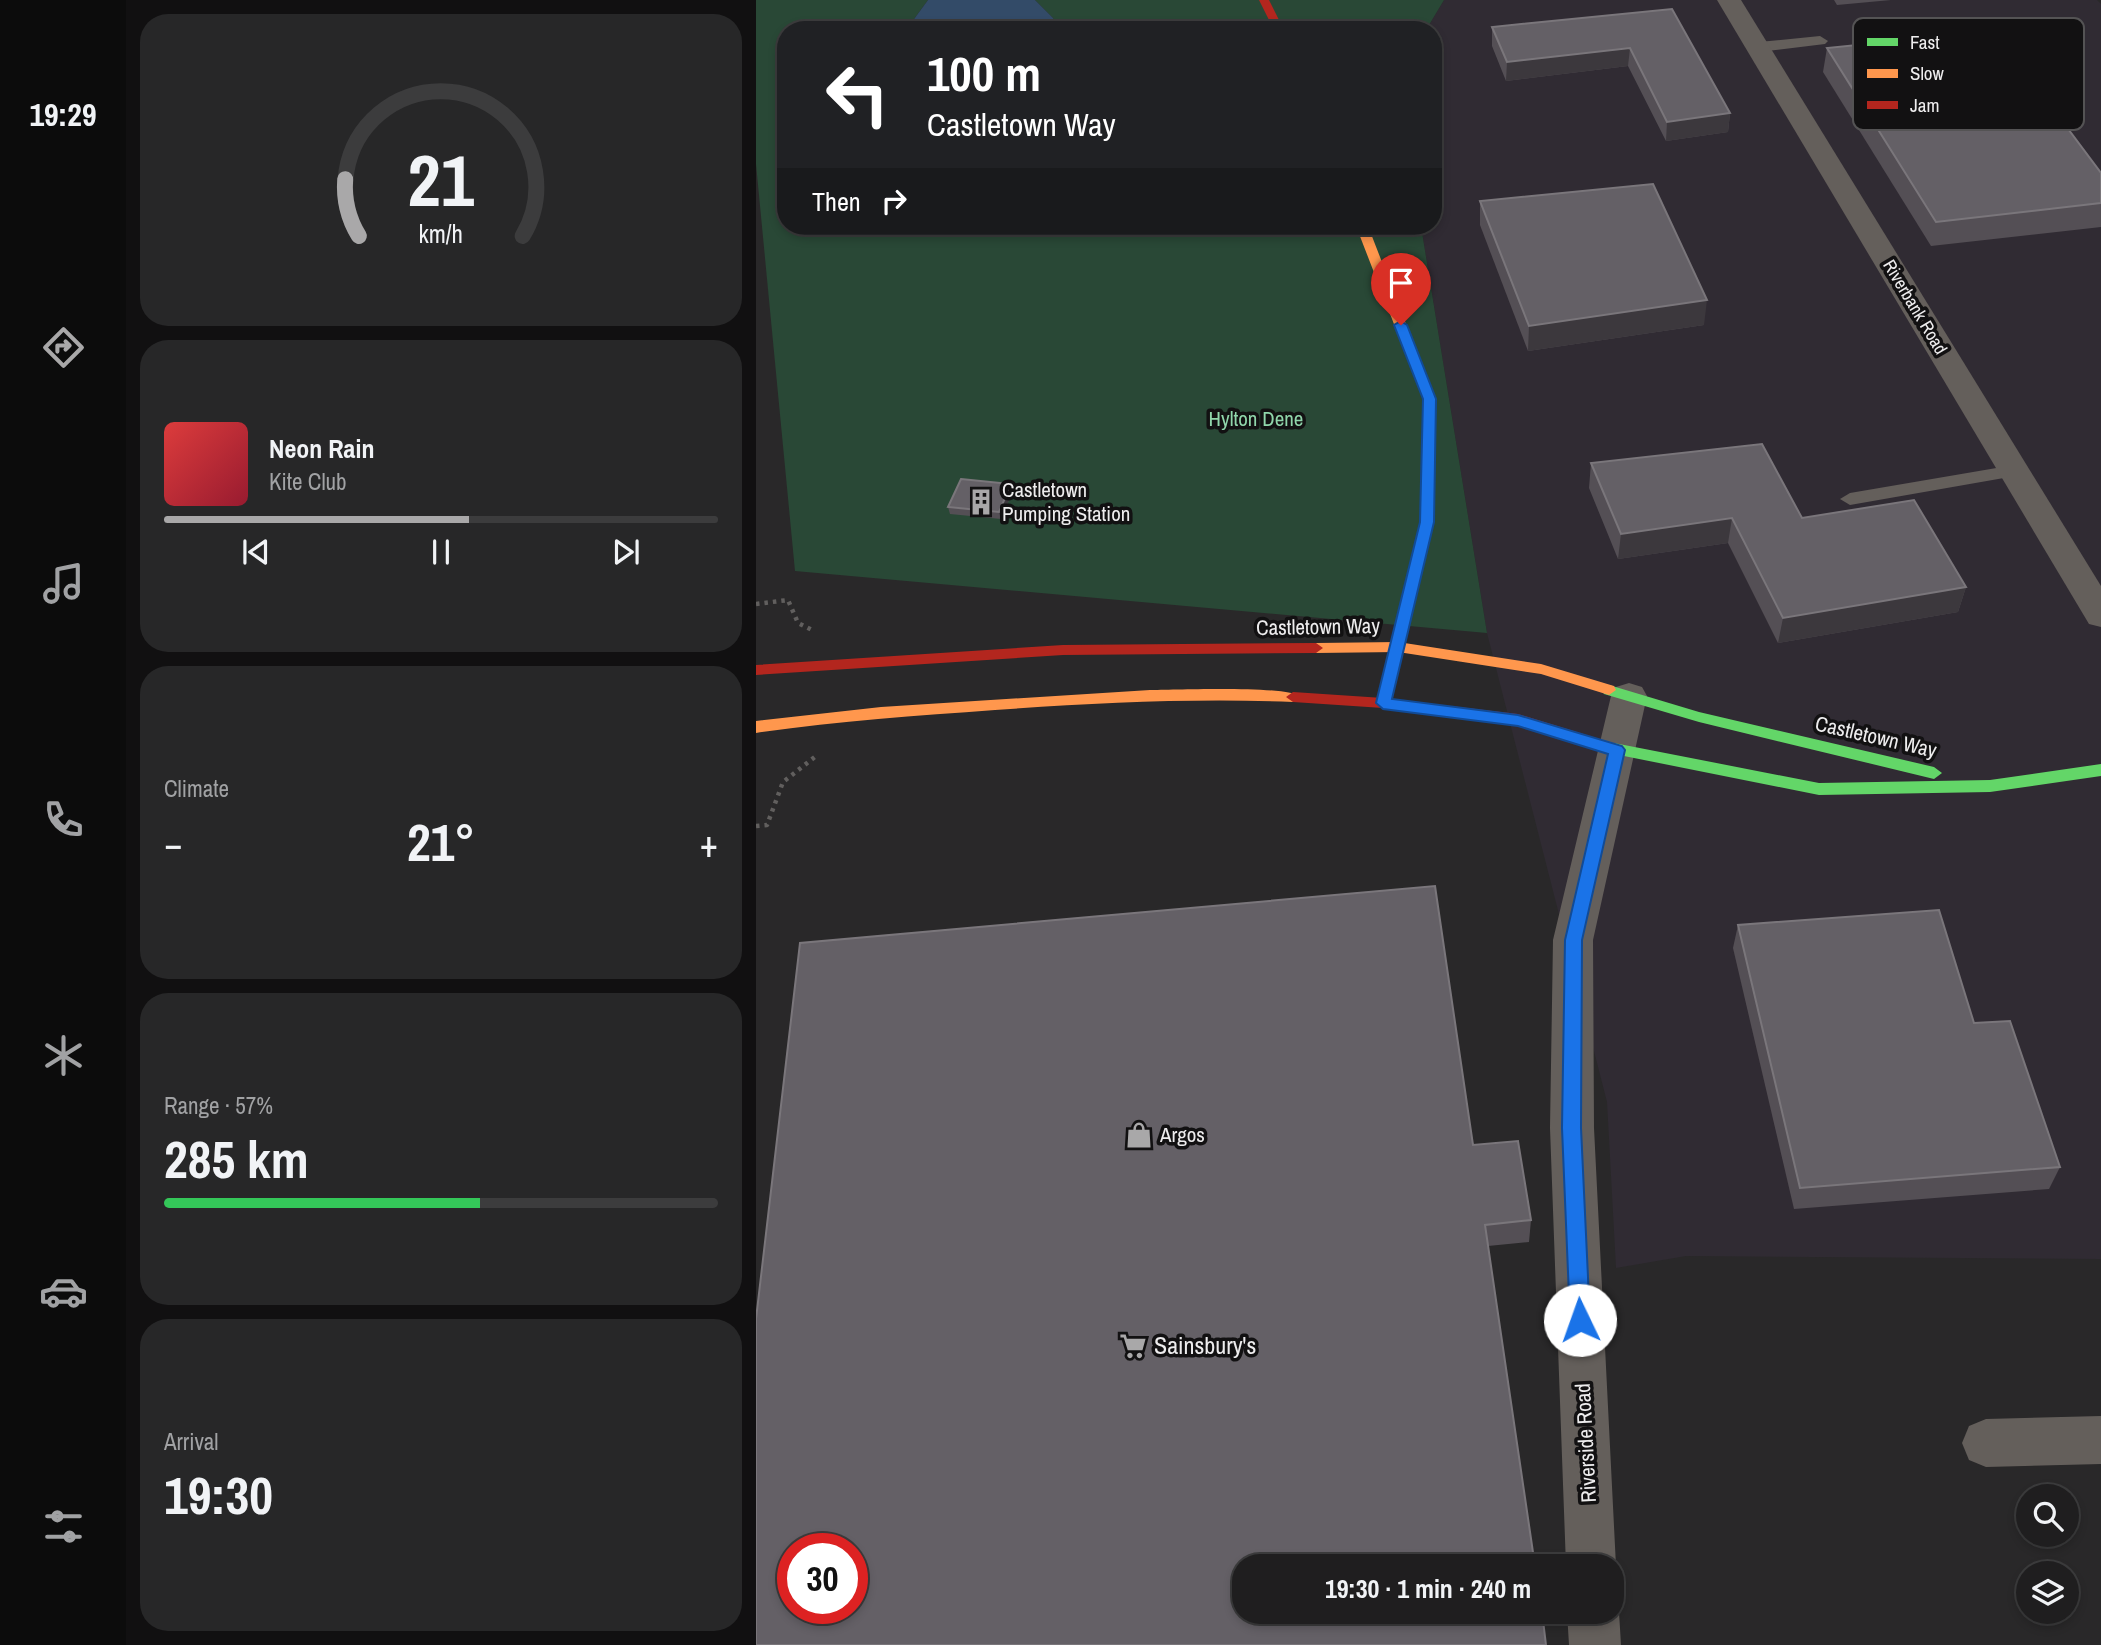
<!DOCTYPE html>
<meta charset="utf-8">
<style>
:root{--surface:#1f1e1f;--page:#272728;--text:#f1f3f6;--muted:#a1a2a4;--line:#3c3c3d;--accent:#a9a8a9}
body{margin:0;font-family:"Archivo Narrow",sans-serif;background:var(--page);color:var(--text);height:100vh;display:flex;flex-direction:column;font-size:26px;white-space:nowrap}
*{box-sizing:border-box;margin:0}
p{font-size:23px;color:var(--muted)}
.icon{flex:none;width:38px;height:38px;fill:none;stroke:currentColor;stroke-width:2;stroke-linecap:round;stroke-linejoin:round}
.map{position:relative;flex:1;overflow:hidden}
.side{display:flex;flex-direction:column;gap:14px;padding:14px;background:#111011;width:630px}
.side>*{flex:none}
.top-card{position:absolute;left:21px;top:21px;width:665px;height:214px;border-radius:28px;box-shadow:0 4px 10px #0003,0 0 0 2px var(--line);background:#202124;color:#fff;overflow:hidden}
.controls{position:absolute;left:1260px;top:1484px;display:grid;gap:14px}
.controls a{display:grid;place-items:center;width:63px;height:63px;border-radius:50%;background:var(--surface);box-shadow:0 4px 10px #0003,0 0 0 2px var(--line);font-size:35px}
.speed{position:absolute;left:21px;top:1533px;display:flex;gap:14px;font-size:35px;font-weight:700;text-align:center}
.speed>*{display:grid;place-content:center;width:91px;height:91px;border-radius:50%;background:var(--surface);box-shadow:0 4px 10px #0003,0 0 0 2px var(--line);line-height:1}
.speed .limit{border:10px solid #d22;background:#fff;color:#111}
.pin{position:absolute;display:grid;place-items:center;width:60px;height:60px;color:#fff;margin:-72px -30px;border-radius:50% 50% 50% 0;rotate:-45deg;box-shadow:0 0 7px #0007}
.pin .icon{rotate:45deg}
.me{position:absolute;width:77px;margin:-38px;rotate:357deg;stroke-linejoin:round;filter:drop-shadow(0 0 5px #0008)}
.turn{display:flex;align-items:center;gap:24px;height:147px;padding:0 35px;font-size:32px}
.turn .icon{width:91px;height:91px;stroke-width:2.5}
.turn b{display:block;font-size:49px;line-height:60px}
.then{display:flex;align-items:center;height:66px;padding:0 35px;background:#0003;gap:14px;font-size:26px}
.big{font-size:52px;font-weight:700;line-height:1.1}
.side .widget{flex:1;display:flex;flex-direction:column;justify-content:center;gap:10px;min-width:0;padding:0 24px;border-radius:28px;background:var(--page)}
.side .dial{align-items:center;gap:0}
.dial svg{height:182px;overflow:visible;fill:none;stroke:var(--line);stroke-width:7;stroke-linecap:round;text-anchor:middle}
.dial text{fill:var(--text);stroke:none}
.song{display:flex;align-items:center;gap:21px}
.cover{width:84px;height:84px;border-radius:10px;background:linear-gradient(135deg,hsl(0 70% 55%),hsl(350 70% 35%))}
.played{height:7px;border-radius:4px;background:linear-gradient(90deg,var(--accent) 55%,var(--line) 55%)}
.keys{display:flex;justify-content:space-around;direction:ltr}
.heat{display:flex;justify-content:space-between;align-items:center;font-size:38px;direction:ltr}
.charge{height:10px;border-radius:5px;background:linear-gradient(90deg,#34c759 57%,var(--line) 0)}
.trip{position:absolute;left:476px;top:1554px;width:392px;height:70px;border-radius:28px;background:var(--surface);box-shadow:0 4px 10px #0003,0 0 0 2px var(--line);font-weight:700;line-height:70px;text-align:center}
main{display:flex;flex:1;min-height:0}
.tab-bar{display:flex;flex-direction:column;width:126px;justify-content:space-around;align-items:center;background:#0c0c0c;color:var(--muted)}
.tab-bar .icon{width:49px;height:49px}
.tab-bar .active{color:var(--accent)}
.tab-bar b{font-size:32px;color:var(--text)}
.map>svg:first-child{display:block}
.built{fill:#302b33}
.green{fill:#294836}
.water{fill:#334b68}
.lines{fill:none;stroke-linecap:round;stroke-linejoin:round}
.path{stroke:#615f5e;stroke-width:4.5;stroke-dasharray:3.5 5;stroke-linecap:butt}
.lane{fill:#645f5b;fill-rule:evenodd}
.street{fill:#645f5b;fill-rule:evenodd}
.fast{fill:#63d668;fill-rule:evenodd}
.slow{fill:#ff974d;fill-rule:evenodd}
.jam{fill:#b3261e;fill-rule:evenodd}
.wall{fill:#544f55}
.shaded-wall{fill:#3c383d}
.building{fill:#646066;stroke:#7a767b;stroke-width:2;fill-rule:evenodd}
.route{fill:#1a73e8;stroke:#114b97;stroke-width:2}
.labels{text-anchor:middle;stroke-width:7;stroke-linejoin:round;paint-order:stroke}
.far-street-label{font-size:18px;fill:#eeedee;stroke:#121112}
.park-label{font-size:21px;fill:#90d6ab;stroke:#121112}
.poi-label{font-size:21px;fill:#eeedee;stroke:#121112;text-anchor:start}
.street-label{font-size:21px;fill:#eeedee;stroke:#121112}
.near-poi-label{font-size:24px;fill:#eeedee;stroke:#121112;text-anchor:start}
.key{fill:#121112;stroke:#545354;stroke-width:2}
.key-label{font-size:19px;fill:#eeedee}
</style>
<main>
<nav class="tab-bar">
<b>19:29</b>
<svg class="icon active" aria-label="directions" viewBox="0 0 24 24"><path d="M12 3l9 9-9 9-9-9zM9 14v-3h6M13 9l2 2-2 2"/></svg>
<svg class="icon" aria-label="music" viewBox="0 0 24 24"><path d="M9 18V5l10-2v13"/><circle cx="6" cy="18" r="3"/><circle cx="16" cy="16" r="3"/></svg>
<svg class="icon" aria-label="phone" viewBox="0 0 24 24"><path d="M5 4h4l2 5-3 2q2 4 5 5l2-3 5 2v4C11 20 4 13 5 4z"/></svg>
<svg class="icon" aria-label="climate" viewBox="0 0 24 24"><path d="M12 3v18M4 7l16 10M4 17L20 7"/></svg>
<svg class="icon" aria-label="car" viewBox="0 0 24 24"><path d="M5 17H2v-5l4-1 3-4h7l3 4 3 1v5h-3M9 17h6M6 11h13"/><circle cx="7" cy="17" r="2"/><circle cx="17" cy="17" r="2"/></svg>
<svg class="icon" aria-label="filters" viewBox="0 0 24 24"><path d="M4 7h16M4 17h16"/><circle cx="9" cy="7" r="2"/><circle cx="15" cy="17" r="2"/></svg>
</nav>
<section class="side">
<div class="widget dial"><svg viewBox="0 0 100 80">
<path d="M14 69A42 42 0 1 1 86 69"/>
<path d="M14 69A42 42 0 0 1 8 44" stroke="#a9a8a9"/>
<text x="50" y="56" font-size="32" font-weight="700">21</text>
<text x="50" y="72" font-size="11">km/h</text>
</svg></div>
<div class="widget">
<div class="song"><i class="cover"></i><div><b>Neon Rain</b><p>Kite Club</p></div></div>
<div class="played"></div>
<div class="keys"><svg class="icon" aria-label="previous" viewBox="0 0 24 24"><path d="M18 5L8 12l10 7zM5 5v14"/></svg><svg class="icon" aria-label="pause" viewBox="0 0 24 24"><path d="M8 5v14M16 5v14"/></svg><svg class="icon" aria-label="next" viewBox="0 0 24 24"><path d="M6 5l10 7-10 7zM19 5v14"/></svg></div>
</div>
<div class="widget"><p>Climate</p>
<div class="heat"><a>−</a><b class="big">21°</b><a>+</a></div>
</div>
<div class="widget"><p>Range · 57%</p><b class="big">285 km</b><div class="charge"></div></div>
<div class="widget"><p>Arrival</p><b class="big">19:30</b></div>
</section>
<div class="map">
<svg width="1345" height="1645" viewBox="0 0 1345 1645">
<rect width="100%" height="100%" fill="#292829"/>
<polygon class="built" points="688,0 1341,0 1345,4 1345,1259 930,1256 860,1268 851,1102 731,633 665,226 677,226 677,30 670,30"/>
<g class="green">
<polygon points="0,0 172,0 150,30 30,30 30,226 665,226 731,633 39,571 0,164"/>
<polygon points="279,0 688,0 670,30 304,30 297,18"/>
</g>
<polygon class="water" points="172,0 279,0 297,18 304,30 150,30"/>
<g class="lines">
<g class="path">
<polyline points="0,604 32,600 42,623 56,630"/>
<polyline points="0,826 11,825 27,782 60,756"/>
</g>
<g class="lane">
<polygon points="1064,36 1072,41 1069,44 1003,52 995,47 1003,42"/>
<polygon points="1258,465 1265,467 1268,471 1265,475 1094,505 1084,499 1094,493"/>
</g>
<g class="street">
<polygon points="961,0 985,0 1345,586 1345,627 1333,624"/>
<polygon points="873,683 886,687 891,696 837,940 838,1128 860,1566 856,1577 856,1566 810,1566 794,1128 797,940 855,696 860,687"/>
<polygon points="1345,1416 1345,1464 1230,1467 1213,1460 1206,1443 1213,1426 1230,1419"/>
<polygon points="856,1595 863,1612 865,1645 813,1645 811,1612 856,1612"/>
</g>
<g class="fast">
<polygon points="651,601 658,606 634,703 627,708 620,703 644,606"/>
<polygon points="853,685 943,712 1178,767 1186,773 1178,779 943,722 848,694 846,690 848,686"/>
<polygon points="858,743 1063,783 1234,780 1345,764 1345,776 1234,792 1063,795 853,753 850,749 853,745"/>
</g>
<g class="slow">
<polygon points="600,226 612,226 679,399 678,522 658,606 651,611 644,606 664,522 667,399"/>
<polygon points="642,642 785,664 858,686 860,690 853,695 785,674 642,652 560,653 553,648 560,643"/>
<path d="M394,690C416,690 535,685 544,697L537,702C437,698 338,703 239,710C159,716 79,721 0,733V721L125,707Z"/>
</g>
<g class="jam">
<polygon points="503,0 513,0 528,30 518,30"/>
<polygon points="560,643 567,648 560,653 307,655 0,675 0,665 307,645"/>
<polygon points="537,692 627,698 762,714 863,745 866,749 858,755 762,726 627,708 537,702 530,697"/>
</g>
</g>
<g class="wall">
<polygon points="1078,0 1135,0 1081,5"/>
<polygon points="916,9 974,113 972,132 910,141 872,66 750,81 736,46 736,27"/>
<polygon points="1071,48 1345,173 1345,227 1175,246 1067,72"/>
<polygon points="724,201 948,325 772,351 724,225"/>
<polygon points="835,463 1046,518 1210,587 1202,612 1022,643 972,543 862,559 833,488"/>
<polygon points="255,484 257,491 245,519 194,514 192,507"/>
<polygon points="982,925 1218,1023 1304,1167 1293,1189 1038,1209 977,948"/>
<polygon points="717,1145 775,1220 773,1242 732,1246"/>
</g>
<g class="shaded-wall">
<polygon points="874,48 872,66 750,81 751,62"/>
<polygon points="974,113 972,132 910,141 911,122"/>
<polygon points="951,300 948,325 772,351 773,326"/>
<polygon points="255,484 257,491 245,519 243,512"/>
<polygon points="976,518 972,543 862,559 865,534"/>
<polygon points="1210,587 1202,612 1022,643 1027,618"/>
</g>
<g class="building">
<polygon points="916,9 974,113 911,122 874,48 751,62 736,27"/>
<polygon points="1239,31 1345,173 1345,203 1180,222 1071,48"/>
<polygon points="897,184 951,300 773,326 724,201"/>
<polygon points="1006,444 1046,518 1158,500 1210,587 1027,618 976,518 865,534 835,463"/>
<polygon points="205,479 255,484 243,512 192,507"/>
<path d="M679,886L717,1145L762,1141L775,1220L729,1225L779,1566H488V1612H786L790,1645H0V1319L44,943ZM37,1549H96V1608H37Z"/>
<polygon points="1183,910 1218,1023 1254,1021 1304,1167 1044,1188 982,925"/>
</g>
<polygon class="route" points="645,321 651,325 680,399 678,522 636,699 762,715 866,746 869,750 826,940 825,1128 834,1320 831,1326 824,1329 817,1326 814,1320 806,1128 809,940 852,754 762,726 627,709 620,703 664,522 667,399 638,325"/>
<defs>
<g id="building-bare" transform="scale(2.1)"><path d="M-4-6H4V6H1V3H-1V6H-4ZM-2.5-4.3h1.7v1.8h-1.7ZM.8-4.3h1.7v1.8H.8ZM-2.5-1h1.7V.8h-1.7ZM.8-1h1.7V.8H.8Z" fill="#a9a8a9" stroke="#121112" stroke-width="2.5" paint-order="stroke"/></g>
<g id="shop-bare" transform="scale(2.1)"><path d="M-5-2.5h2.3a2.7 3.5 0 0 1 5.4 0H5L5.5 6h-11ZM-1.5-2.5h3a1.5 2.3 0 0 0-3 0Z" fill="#a9a8a9" stroke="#121112" stroke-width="2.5" paint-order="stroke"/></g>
<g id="supermarket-bare" transform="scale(2.1)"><path d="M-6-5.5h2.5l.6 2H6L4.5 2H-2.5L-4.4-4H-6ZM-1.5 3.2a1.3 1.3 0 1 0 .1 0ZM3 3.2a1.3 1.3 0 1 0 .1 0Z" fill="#a9a8a9" stroke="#121112" stroke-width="2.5" paint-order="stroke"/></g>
</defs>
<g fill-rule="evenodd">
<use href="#building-bare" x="225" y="502"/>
<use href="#shop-bare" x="383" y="1135"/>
<use href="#supermarket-bare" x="377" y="1346"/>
</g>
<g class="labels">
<g class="far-street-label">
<text transform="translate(1159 307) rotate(59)" y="6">Riverbank Road</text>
</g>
<g class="park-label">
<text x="500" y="426">Hylton Dene</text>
</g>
<g class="poi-label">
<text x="246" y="497">Castletown<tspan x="246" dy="24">Pumping Station</tspan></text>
<text x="404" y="1142">Argos</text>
</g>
<g class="street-label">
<text transform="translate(562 627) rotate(-1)" y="7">Castletown Way</text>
<text transform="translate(1120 737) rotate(13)" y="7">Castletown Way</text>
<text transform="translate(830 1443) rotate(-93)" y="7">Riverside Road</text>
</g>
<g class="near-poi-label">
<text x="398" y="1354">Sainsbury's</text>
</g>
</g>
<rect x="1097" y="18" width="231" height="112" rx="10" class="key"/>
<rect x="1111" y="38" width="31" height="8" fill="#63d668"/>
<rect x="1111" y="69" width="31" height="9" fill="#ff974d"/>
<rect x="1111" y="101" width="31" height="8" fill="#b3261e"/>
<g class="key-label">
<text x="1154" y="49">Fast</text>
<text x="1154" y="80">Slow</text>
<text x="1154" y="112">Jam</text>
</g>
</svg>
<div class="controls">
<a><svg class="icon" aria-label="search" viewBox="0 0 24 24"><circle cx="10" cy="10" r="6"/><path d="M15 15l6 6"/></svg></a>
<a><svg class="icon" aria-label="layers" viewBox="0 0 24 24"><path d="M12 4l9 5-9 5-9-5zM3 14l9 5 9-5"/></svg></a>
</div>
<div class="speed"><div class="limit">30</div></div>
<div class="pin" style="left:645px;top:325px;background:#d93025"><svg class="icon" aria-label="arrive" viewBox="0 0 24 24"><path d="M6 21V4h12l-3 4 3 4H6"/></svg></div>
<svg class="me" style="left:824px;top:1320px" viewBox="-20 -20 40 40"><circle r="19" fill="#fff"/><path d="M0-13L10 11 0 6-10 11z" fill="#1a73e8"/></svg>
<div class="trip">19:30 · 1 min · 240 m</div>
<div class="top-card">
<div class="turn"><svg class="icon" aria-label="left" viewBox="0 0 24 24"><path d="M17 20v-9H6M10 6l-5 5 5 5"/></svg><div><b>100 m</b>Castletown Way</div></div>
<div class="then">Then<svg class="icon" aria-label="right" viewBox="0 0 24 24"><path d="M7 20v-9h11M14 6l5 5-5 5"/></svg></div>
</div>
</div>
</main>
